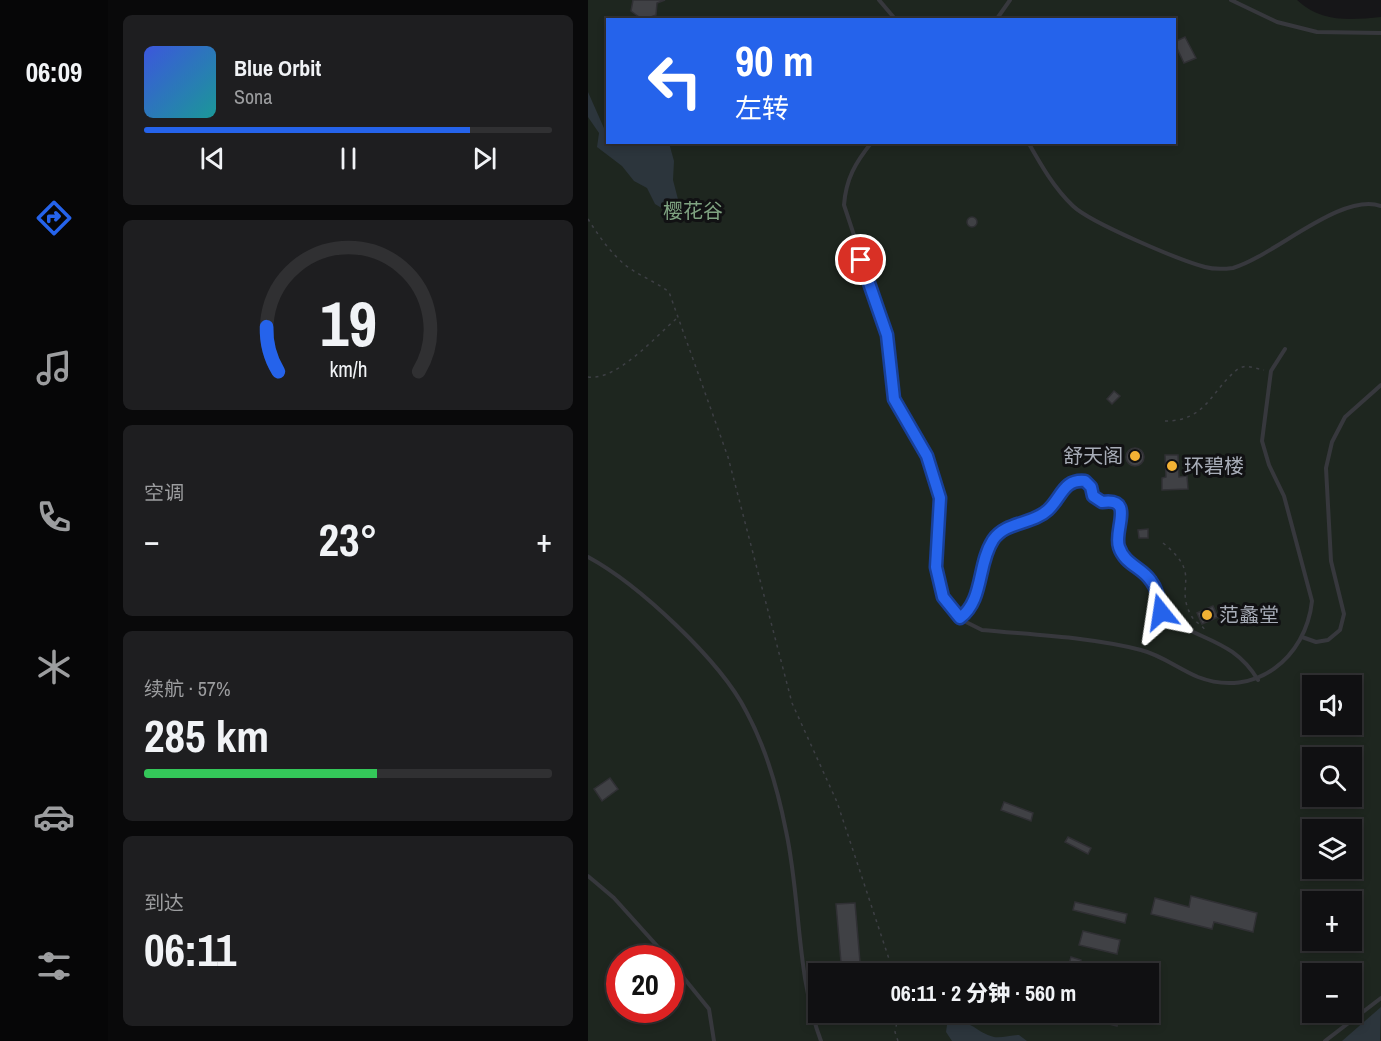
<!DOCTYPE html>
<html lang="zh">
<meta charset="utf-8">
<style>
:root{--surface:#101012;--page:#1e1e20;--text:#f1f3f6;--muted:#9c9d9f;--line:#303032;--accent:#2563eb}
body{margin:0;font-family:"Archivo Narrow","Noto Sans SC",sans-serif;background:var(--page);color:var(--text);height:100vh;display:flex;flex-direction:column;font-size:22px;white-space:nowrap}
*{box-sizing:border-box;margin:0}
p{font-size:20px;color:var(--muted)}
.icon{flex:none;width:33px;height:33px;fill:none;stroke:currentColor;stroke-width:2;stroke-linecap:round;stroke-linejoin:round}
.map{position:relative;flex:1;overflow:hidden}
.side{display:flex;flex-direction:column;gap:15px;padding:15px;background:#09090a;width:480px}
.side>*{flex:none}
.hud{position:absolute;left:18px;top:18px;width:570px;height:126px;border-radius:0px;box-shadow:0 3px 9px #0003,0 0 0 2px var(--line);background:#2563eb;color:#fff;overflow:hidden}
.fabs{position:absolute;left:714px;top:675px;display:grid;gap:12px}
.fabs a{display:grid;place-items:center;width:60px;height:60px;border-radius:0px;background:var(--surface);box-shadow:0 3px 9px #0003,0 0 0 2px var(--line);font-size:30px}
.speed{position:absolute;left:18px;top:945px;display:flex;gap:12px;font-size:30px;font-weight:700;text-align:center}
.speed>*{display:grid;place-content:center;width:78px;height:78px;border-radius:50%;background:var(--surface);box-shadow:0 3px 9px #0003,0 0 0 2px var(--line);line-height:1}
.speed .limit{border:9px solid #d22;background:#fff;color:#111}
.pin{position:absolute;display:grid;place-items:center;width:51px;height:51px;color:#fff;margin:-26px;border:3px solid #fff;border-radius:50%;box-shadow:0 2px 6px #0007}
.me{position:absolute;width:66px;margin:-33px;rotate:345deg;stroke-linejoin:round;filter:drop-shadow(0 0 4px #0008)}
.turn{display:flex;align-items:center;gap:21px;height:126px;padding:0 30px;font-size:27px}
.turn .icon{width:78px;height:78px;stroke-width:2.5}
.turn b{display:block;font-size:42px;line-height:51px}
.big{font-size:45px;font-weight:800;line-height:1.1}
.side .card{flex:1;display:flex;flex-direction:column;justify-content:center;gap:9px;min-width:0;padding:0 21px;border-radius:9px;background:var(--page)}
.side .dial{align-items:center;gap:0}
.dial svg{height:156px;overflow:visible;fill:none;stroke:var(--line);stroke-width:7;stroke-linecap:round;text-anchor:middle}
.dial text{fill:var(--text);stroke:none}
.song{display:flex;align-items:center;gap:18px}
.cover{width:72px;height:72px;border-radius:9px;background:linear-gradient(135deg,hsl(230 70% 55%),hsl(180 70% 35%))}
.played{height:6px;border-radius:3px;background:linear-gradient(90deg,var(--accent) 80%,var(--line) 80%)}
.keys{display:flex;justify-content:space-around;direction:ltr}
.heat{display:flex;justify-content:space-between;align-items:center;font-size:33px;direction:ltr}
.charge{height:9px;border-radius:4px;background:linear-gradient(90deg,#34c759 57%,var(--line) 0)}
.trip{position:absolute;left:220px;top:963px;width:351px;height:60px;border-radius:0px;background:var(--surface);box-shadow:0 3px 9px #0003,0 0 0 2px var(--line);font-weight:800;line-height:60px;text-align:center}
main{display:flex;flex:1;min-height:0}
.menu{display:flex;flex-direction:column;width:108px;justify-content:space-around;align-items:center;background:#060607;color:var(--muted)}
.menu .icon{width:42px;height:42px}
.menu .current{color:var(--accent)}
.menu b{font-size:27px;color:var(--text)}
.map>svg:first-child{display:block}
.green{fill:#1e261f;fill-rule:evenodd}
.water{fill:#2c353c}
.building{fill:#404145;stroke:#303034;stroke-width:1.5}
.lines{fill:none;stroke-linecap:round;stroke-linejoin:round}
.path{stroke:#3d3f44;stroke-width:1.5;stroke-dasharray:3 4.5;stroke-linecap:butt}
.lane{stroke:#37383d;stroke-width:4}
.route-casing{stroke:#184099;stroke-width:15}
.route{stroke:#2563eb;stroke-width:10}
.poi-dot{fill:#f2b134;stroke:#111113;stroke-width:2}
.labels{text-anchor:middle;stroke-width:6;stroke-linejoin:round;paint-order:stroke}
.park-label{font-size:20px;fill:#7fa381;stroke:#111113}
.poi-label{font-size:20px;fill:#a8adb8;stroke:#111113;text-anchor:start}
</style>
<main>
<nav class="menu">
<b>06:09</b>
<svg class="icon current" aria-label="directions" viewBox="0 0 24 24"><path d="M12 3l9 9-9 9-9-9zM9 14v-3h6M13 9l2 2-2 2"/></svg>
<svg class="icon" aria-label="music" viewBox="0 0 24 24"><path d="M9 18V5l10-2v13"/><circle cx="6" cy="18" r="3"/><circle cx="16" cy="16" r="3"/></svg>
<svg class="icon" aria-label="phone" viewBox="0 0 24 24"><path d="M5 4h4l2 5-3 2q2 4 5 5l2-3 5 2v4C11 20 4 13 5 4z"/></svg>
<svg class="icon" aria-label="climate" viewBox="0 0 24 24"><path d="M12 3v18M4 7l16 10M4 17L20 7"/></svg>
<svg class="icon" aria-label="car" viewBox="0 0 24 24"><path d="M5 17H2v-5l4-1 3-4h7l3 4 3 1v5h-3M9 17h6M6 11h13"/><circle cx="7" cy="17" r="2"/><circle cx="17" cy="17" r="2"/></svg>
<svg class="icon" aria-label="filters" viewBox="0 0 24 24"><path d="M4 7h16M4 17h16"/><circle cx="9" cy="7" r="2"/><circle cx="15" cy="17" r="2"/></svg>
</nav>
<section class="side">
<div class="card">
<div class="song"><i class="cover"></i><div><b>Blue Orbit</b><p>Sona</p></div></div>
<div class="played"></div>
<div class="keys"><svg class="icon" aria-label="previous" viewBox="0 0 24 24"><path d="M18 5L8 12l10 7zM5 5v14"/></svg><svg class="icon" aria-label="pause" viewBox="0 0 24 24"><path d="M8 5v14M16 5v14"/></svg><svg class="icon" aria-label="next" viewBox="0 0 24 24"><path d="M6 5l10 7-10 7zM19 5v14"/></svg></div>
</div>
<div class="card dial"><svg viewBox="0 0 100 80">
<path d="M14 69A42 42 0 1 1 86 69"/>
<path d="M14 69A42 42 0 0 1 8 46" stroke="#2563eb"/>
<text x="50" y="56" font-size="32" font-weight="700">19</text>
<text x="50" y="72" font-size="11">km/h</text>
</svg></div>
<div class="card"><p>空调</p>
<div class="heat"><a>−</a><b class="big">23°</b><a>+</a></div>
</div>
<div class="card"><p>续航 · 57%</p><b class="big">285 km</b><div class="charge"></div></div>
<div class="card"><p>到达</p><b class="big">06:11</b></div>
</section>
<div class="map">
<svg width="793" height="1041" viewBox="0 0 793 1041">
<rect width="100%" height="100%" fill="#161618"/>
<path class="green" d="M0,0H709C734,23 762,20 793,17V1041H0ZM20,20H586V142H20ZM724,686H764V724H724ZM724,758H764V796H724ZM724,830H764V868H724ZM724,902H764V940H724ZM32,958H82V1010H32ZM231,974H561V1012H231ZM724,974H764V1012H724Z"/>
<g class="water">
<polygon points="0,92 19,135 20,142 32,145 81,143 86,161 85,180 93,211 82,213 67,204 59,188 46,181 34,166 9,147 11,133 0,117"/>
<polygon points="793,1007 792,1041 754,1041"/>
<path d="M366,1020C387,1023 388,1032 406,1037C414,1038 423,1035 431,1035L439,1041H364L358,1032L359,1025Z"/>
</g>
<g class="building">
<polygon points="45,0 77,0 69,3 68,15 55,20 43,11"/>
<polygon points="597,37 608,58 596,63 586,42"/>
<circle cx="384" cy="222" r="5"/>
<polygon points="526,391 532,396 524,404 519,399"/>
<circle cx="547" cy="457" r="9"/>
<polygon points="577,455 590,455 591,477 599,476 600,489 574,490 574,478 578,477"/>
<polygon points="560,529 560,538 551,538 550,530"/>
<polygon points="625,606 630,617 614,624 609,613"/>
<polygon points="22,778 30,789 14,801 6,789"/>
<polygon points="416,802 445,813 443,821 413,810"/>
<polygon points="480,837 503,848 500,854 477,842"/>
<polygon points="603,896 669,913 665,932 626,922 624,929 563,914 567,898 601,907"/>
<polygon points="487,902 539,914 537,923 485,910"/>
<polygon points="267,903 273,974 254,974 248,904"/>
<polygon points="495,931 532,940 529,954 491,945"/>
<polygon points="483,957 493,960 490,974 479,971"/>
<polygon points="520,1012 533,1012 529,1026 517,1023"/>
</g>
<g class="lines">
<g class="path">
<path d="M0,219C10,235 22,252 36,264C49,275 67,281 81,292L140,457L204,703L249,802L306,974"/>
<path d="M0,377C29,381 67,337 88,319"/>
<path d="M577,421C619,421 622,391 651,368L658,366L676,370"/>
<path d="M575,543C616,576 585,585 604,617C607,622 614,625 617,630"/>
<polyline points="310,1041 307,1032 311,1012"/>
</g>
<g class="lane">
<polyline points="291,0 308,20"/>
<polyline points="643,0 689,22 729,32 793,33"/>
<polyline points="408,20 422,0"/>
<path d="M284,142C267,163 258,179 256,205L299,335L306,398L339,456L352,498L347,567L355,597L372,619L394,630C446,635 502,637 553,650C573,655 591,669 610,677C667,699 718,658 724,601L696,496L681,465L674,441L683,371L697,349"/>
<path d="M440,142C453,165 466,188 485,206C503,223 591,260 617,267C624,269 637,269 645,268C686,256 753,192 793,206"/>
<path d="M0,557C50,584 132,660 158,711C178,748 190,790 198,831C213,900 208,975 233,1041"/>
<path d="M372,619C396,600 389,565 405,540C419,521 444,525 460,510C474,497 475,479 497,481L503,487L505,496L514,502C548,497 525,531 531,547C537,565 554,567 563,581C570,590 571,601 573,612C609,642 644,637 670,680"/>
<polyline points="714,637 728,642 740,640 752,630 756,614 743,561 738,468 744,442 757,417 793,385"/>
<polyline points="0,876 26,898 80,958"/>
<polyline points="82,961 121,1009 126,1041"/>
<polyline points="737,1041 793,998"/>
</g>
</g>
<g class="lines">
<g class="route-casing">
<path id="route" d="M273,260L299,335L306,399L339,456L352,498L348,567L355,597L372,618C396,600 389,565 405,540C418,521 444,525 460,510C474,497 475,479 497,481L503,487L505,496L514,502C548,497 525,530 531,547C537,565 554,567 563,581C570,590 571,601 573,612"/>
</g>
<use href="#route" class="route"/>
</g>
<g class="poi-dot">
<circle cx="547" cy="456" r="6"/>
<circle cx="584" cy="466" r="6"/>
<circle cx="619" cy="615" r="6"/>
</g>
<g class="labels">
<g class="park-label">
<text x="105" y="218">樱花谷</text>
</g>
<g class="poi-label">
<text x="535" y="463" text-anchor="end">舒天阁</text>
<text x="596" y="473">环碧楼</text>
<text x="631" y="622">范蠡堂</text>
</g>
</g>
</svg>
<div class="fabs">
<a><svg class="icon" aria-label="sound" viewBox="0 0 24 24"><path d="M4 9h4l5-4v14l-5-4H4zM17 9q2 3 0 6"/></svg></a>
<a><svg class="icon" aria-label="search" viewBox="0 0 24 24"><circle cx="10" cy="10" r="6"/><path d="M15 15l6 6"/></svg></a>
<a><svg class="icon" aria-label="layers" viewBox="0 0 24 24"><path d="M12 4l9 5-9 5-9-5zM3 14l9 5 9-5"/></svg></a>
<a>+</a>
<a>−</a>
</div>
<div class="speed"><div class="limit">20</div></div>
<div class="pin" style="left:273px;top:260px;background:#d93025"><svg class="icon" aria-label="arrive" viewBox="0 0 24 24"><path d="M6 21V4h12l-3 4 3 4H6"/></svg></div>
<svg class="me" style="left:573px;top:612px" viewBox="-20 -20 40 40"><path d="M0-17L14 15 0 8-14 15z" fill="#2563eb" stroke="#fff" stroke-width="4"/></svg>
<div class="trip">06:11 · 2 分钟 · 560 m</div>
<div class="hud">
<div class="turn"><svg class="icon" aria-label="left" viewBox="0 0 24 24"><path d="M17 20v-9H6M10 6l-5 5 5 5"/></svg><div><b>90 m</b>左转</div></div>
</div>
</div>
</main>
